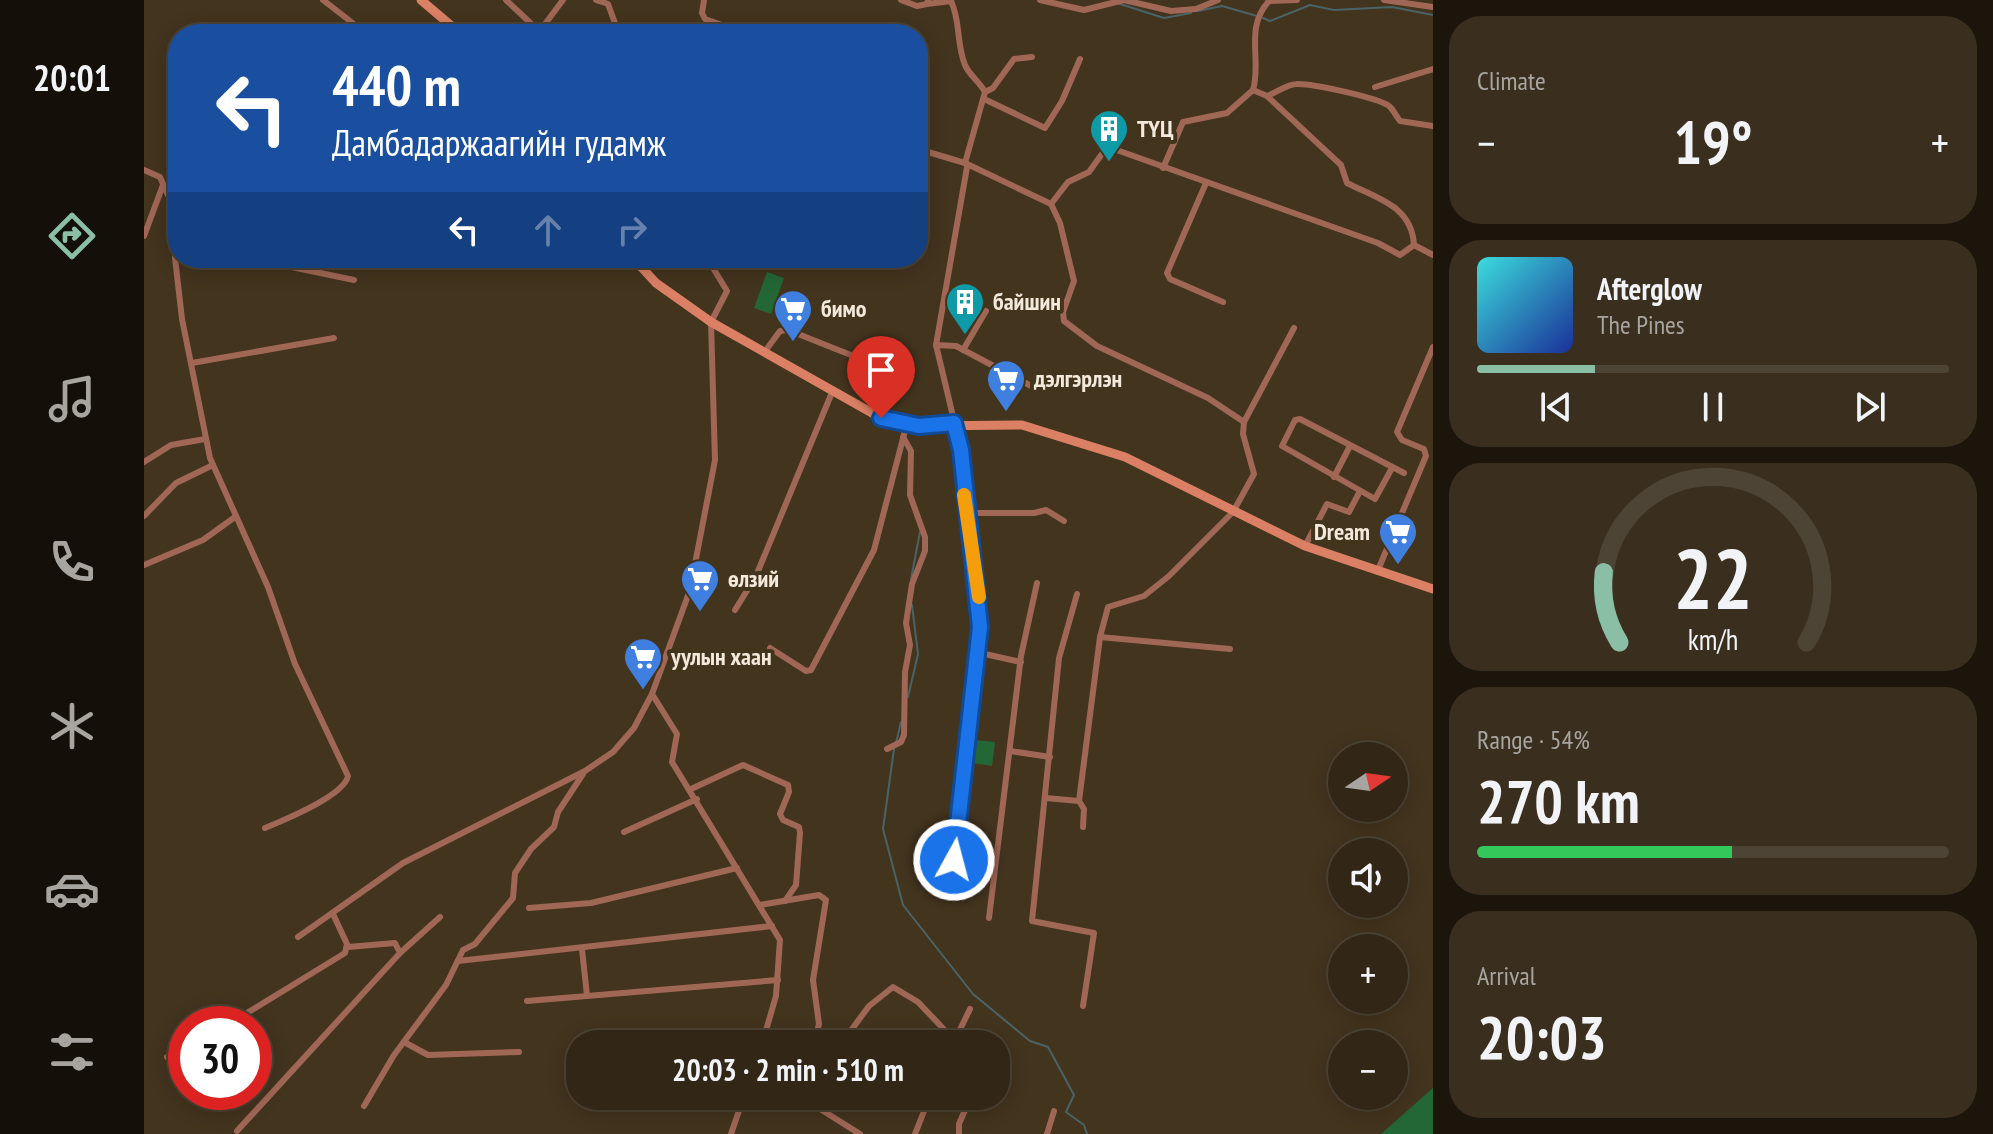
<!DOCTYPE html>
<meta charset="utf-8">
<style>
:root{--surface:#322716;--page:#3a2f1f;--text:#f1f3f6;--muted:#a8a5a1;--line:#4d4435;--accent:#8abfa5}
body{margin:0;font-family:"PT Sans Narrow",sans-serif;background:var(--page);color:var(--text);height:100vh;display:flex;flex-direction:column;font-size:30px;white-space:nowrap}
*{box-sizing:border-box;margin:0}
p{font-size:26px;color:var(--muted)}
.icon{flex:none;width:44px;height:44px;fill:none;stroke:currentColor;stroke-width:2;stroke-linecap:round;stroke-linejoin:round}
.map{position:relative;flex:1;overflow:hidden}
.sheet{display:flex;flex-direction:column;gap:16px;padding:16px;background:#1c150c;width:560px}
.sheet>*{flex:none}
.guide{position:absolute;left:24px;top:24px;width:760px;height:244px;border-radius:32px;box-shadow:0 4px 20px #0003,0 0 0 2px var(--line);background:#1a4fa0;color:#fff;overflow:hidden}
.needle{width:52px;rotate:77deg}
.controls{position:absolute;left:1184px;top:742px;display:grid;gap:16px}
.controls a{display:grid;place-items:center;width:80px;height:80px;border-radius:50%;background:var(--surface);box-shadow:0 4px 20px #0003,0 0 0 2px var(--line);font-size:40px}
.speed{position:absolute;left:24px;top:1006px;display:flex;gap:16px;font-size:40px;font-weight:700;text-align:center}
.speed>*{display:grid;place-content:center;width:104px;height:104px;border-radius:50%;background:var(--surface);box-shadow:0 4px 20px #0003,0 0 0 2px var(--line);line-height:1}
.speed .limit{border:12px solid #d22;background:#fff;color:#111}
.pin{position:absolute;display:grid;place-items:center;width:68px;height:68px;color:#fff;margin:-82px -34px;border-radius:50% 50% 50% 0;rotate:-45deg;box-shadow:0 0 8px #0007}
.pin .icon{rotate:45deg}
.me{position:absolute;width:88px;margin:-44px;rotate:7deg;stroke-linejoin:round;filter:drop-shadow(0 0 6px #0008)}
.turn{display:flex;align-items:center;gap:28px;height:168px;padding:0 32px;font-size:36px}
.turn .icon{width:104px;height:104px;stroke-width:2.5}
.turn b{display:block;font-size:56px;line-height:68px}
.lanes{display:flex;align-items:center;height:76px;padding:0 32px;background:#0003;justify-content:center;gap:40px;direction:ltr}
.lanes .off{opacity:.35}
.big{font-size:60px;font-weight:600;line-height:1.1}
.sheet .tile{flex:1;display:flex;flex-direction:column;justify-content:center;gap:12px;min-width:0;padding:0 28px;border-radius:32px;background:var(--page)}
.sheet .dial{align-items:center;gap:0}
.dial svg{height:208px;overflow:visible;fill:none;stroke:var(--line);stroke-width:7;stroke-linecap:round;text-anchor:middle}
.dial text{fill:var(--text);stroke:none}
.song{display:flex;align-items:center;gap:24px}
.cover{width:96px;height:96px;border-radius:12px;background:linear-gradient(135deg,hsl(180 70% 55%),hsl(230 70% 35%))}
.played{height:8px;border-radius:4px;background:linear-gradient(90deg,var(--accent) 25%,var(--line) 25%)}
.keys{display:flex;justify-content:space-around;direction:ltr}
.heat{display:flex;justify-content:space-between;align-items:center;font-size:44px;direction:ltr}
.charge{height:12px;border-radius:6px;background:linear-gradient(90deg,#34c759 54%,var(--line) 0)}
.trip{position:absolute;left:422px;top:1030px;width:444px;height:80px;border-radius:32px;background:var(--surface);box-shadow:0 4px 20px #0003,0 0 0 2px var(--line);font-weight:600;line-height:80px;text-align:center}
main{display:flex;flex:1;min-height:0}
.dock{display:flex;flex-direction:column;width:144px;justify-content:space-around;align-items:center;background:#141009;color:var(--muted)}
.dock .icon{width:56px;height:56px}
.dock .selected{color:var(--accent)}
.dock b{font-size:36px;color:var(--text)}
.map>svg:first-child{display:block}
.green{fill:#246737}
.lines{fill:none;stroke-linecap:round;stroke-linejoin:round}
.stream{stroke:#4a6367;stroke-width:2}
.minor{stroke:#a16756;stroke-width:6}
.secondary{stroke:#db8065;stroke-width:9}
.route-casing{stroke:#114b97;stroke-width:20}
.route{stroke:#1a73e8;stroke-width:14}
.slow{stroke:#f59e0b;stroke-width:14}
.labels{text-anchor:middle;stroke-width:8;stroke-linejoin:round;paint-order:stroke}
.poi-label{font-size:24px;font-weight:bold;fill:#f3eadc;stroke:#43341e;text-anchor:start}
</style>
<main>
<nav class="dock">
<b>20:01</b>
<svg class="icon selected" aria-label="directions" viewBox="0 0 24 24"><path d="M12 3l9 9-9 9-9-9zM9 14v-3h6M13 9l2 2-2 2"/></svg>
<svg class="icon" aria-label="music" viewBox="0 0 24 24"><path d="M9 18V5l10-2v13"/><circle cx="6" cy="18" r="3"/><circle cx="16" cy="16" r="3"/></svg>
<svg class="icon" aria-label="phone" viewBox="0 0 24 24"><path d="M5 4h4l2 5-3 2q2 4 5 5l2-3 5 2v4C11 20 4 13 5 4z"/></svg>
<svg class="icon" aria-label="climate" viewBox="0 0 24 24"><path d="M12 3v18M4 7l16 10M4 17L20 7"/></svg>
<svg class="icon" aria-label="car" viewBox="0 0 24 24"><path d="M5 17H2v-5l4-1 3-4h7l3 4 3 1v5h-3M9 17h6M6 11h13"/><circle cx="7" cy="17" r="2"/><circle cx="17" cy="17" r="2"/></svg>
<svg class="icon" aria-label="filters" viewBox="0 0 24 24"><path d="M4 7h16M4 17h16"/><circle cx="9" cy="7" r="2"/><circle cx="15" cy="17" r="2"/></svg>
</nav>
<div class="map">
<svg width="1289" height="1134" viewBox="0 0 1289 1134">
<rect width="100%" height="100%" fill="#43341e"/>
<g class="green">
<polygon points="623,272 640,278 627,314 610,308"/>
<polygon points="831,740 851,742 848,766 829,763"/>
<polygon points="1289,1088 1289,1134 1237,1134"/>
</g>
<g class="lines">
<g class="stream">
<polyline points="973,3 1020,18 1047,13"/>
<polyline points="1054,11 1078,6 1113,16"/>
<polyline points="1119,18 1126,21 1166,5 1190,10 1248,7 1289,15"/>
<polyline points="767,579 776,532"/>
<polyline points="764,697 774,654 768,605"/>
<polyline points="752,743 757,722"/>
<polyline points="750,749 739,829 759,905 829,994 886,1041 904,1047 930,1095 922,1112 940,1125 943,1134"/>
</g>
<g class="minor">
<polyline points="179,0 215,28 228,26"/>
<polyline points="362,0 395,31"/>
<polyline points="452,0 464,4 475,34"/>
<polyline points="560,0 558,13 561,19 603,34"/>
<polyline points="757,0 773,6 783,4"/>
<path d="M784,0L783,4L807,1C817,22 812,43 821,65C825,75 836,82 841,92L821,163"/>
<polyline points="896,0 940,10 980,0 1027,11 1052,9 1074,0"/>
<polyline points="1240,0 1289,7"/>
<polyline points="395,32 419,0"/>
<polyline points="1231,87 1289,69"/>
<path d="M1109,90C1118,60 1100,28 1125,1L1153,0"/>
<polyline points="841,92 849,88 870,59 888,57"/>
<path d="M1123,96C1131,93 1144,84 1152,84C1167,83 1235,98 1245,106C1249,109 1252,116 1256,121L1289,126"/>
<polyline points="840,99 901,128 918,101 936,59"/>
<polyline points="774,149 821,163 907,204 916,223 930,281 919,312 920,321 953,346 1064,398 1100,422"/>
<path d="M1019,168L1039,122L1083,113L1109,90L1123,96L1197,165L1203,183C1234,199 1268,206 1270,245"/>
<polyline points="0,170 16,177 24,195 34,203"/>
<polyline points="1062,183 1023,273 1026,279 1079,302"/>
<polyline points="907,204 924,182 945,172 960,151 967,148 1234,243 1256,255 1270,245 1289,255"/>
<polyline points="0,236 19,185"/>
<path d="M34,244L31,258L38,319L66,458L124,587L151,664L204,776C200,796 140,820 121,828"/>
<polyline points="104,258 210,280"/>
<polyline points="792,345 812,346 889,387"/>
<polyline points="622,350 636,331 644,330 742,369"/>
<polyline points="819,350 842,311"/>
<polyline points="48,363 190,338"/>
<polyline points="0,462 27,445 61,439"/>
<polyline points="1248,468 1231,499 1138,446 1151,420 1156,419 1260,473"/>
<polyline points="1190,477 1206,446"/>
<polyline points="823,513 890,513 902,510 920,521"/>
<polyline points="0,516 32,483 69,465"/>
<polyline points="1161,546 1183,504 1205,512 1216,491"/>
<polyline points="0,565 59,540 91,517"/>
<polyline points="1234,570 1282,456 1280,449 1258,440 1253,432 1289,347"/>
<polyline points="933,594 915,658 888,921 950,933 939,1006"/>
<polyline points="591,610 612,576 689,390"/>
<polyline points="956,637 1086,649"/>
<polyline points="626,648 662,671 667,670 730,550 763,423"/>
<polyline points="832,652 877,662"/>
<polyline points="508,694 533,734 528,762 636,940 632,996 618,1044"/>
<polyline points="743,749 757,742 760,735 761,672 766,645 762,623 768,584 781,551 781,537 766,495 767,451 759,437"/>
<polyline points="866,751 906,757"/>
<polyline points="547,789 599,765 644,785 645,792 636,814 639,820 655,827 656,833 652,885 641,901"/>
<polyline points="902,798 935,801 940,809 939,827"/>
<polyline points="935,801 956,637 964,607 1000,596 1025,576 1089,512 1110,474 1099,434 1100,422 1150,328"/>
<polyline points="480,832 553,799"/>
<polyline points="806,892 835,639 836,600 817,450 792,345 823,167"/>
<polyline points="616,905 675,895 682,900 669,980 675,1024 670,1044"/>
<polyline points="385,908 447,903 593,868"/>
<polyline points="845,918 877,656 893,583"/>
<polyline points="154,937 259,863 441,771 469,752 490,728 508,694 546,590 571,460 567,322 583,291 563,258"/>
<polyline points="438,949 443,996"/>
<polyline points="256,953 296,917"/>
<polyline points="314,961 628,926"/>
<polyline points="383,1001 634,980"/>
<polyline points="85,1024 201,953 203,944 189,914"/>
<polyline points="260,1042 284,1055 375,1052"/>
<polyline points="697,1044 725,1006 749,987 774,1002 811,1041"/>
<polyline points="809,1044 826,1009"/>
<polyline points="23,1057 42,1049"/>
<polyline points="669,1096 673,1107 716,1134"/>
<polyline points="220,1106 250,1055 302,985 319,950 331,944 369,898 371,873 387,849 410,827 414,812 439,774"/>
<polyline points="93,1131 256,953 251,943 204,947"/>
<polyline points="587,1134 600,1096"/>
<polyline points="771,1134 786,1096"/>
<polyline points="815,1134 815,1124 827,1096"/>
<polyline points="903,1134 910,1111"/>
</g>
<g class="secondary">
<polyline points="277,0 317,34"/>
<polyline points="489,258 512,283 567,322 737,418 775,426 878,425 981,457 1161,546 1289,589"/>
</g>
</g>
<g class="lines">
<g class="route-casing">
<polyline id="route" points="737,418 775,426 810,423 817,450 836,627 810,860"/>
</g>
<use href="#route" class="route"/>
<polyline class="slow" points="820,495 835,597"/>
</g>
<defs>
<g id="building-pin" transform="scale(2)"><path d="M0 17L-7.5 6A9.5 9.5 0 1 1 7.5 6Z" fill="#0f9aa8" stroke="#43341e"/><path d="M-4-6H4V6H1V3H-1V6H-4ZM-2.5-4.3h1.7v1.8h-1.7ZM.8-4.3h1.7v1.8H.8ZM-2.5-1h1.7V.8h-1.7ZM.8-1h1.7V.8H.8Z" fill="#fff"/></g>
<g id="supermarket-pin" transform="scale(2)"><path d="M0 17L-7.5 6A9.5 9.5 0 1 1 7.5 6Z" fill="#3f7fe0" stroke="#43341e"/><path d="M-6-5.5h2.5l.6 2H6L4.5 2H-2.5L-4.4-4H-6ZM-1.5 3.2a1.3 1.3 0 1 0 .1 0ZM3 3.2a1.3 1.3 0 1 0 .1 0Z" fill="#fff"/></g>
</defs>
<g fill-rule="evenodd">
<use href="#building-pin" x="965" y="129"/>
<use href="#building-pin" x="821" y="302"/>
<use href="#supermarket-pin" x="649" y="309"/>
<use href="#supermarket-pin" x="862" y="379"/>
<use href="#supermarket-pin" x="1254" y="532"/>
<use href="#supermarket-pin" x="556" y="579"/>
<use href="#supermarket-pin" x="499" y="657"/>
</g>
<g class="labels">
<g class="poi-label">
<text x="993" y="137">ТҮЦ</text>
<text x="849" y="310">байшин</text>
<text x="677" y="317">бимо</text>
<text x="890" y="387">дэлгэрлэн</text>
<text x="1226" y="540" text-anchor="end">Dream</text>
<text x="584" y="587">өлзий</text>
<text x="527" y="665">уулын хаан</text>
</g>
</g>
</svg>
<div class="controls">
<a><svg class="needle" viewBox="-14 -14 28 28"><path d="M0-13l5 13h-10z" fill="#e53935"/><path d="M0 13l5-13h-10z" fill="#a8a5a1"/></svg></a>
<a><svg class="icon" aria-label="sound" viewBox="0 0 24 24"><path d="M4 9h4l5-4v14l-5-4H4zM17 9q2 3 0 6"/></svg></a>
<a>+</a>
<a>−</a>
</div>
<div class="speed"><div class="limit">30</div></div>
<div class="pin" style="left:737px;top:418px;background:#d93025"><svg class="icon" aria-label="arrive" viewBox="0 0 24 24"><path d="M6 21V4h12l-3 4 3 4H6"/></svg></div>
<svg class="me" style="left:810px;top:860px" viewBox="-20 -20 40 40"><circle r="17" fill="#1a73e8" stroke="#fff" stroke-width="3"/><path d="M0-11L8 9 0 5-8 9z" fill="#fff"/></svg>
<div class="trip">20:03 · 2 min · 510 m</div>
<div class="guide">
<div class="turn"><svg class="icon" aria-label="left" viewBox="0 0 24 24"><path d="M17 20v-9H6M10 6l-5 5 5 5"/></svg><div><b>440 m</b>Дамбадаржаагийн гудамж</div></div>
<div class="lanes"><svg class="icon" aria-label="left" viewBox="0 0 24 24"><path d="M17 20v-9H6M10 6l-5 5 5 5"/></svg><svg class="icon off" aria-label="ahead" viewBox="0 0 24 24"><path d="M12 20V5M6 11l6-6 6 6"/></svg><svg class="icon off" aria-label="right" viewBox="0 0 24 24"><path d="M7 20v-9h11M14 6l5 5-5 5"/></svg></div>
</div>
</div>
<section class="sheet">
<div class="tile"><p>Climate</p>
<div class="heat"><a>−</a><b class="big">19°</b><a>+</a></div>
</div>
<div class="tile">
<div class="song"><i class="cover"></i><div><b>Afterglow</b><p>The Pines</p></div></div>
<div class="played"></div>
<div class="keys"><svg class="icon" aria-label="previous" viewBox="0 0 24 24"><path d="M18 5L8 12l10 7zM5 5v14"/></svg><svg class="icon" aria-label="pause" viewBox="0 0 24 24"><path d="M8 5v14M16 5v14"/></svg><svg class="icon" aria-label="next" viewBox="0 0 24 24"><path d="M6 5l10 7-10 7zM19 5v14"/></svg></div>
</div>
<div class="tile dial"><svg viewBox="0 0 100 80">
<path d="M14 69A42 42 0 1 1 86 69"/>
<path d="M14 69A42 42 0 0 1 8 42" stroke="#8abfa5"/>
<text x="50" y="56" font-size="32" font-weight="700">22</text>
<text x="50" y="72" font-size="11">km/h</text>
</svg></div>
<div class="tile"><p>Range · 54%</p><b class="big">270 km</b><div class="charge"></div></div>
<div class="tile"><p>Arrival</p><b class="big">20:03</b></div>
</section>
</main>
